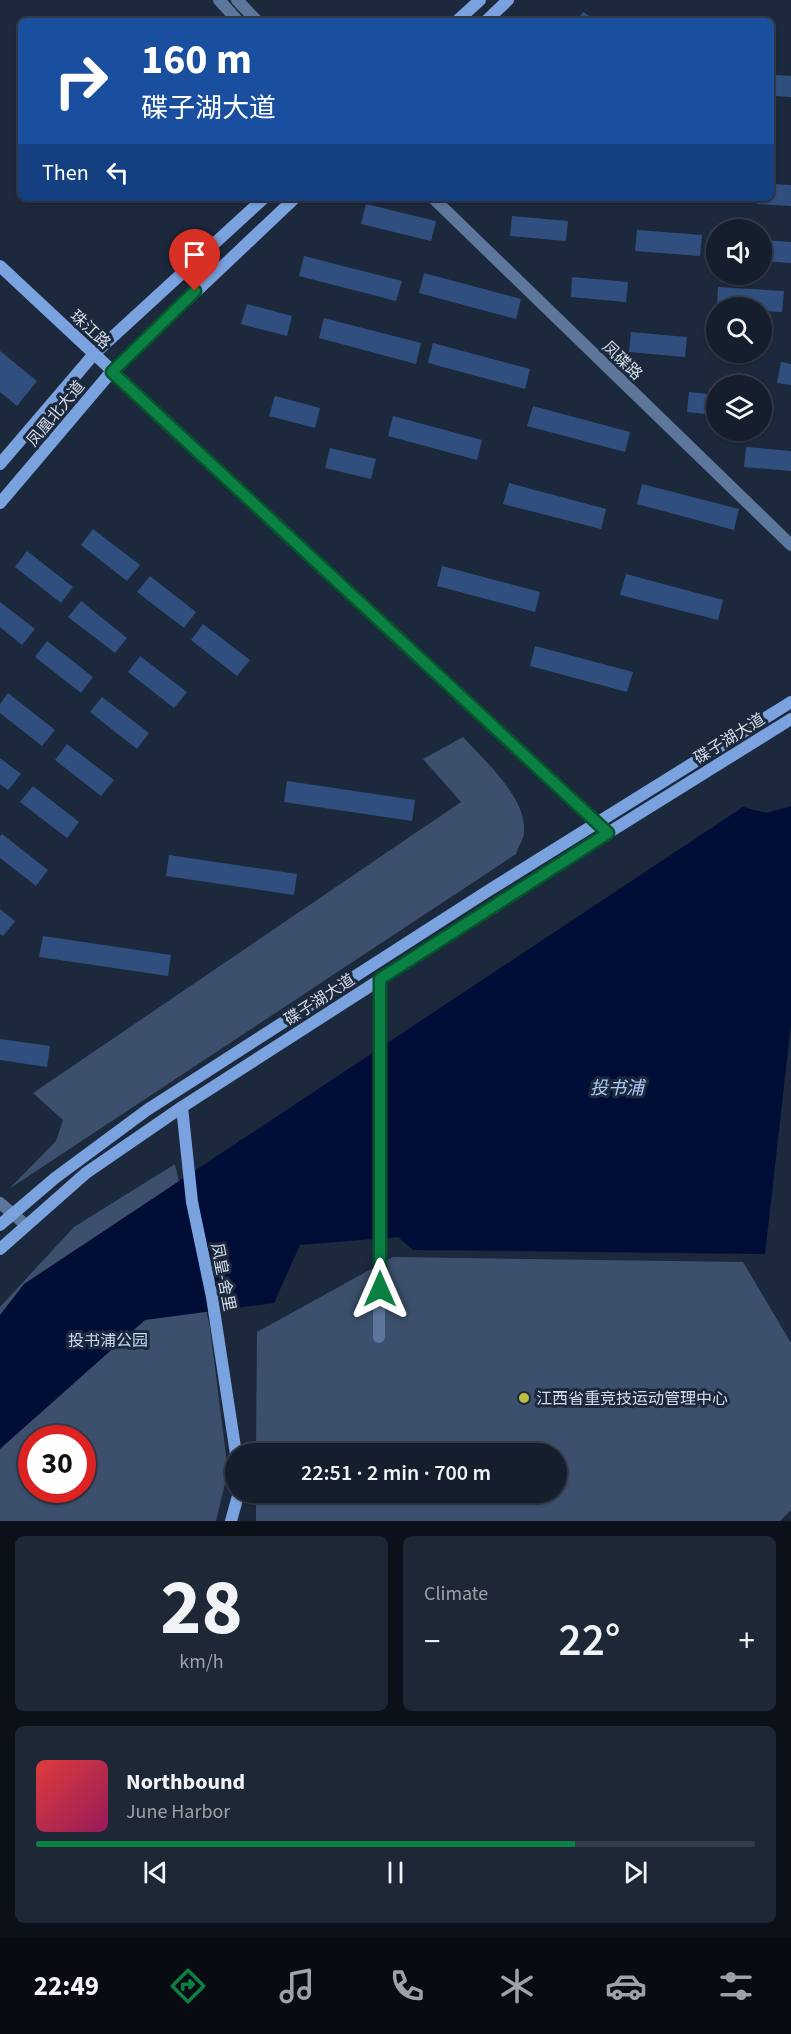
<!DOCTYPE html>
<meta charset="utf-8">
<style>
:root{--surface:#151e2d;--page:#1e2735;--text:#f1f3f6;--muted:#9da2aa;--line:#343c49;--accent:#0b8043}
body{margin:0;font-family:"Source Sans 3","Noto Sans SC",sans-serif;background:var(--page);color:var(--text);height:100vh;display:flex;flex-direction:column;font-size:22px;white-space:nowrap}
*{box-sizing:border-box;margin:0}
p{font-size:20px;color:var(--muted)}
.icon{flex:none;width:33px;height:33px;fill:none;stroke:currentColor;stroke-width:2;stroke-linecap:round;stroke-linejoin:round}
.map{position:relative;height:1521px;overflow:hidden}
.side{display:flex;flex-direction:column;gap:15px;padding:15px;background:#0c1019;flex:1}
.side>*{flex:none}
.hud{position:absolute;left:18px;top:18px;width:756px;height:183px;border-radius:9px;box-shadow:0 2px 4px #0004,0 0 0 2px var(--line);background:#1a4fa0;color:#fff;overflow:hidden}
.tools{position:absolute;left:706px;top:219px;display:grid;gap:12px}
.tools a{display:grid;place-items:center;width:66px;height:66px;border-radius:50%;background:var(--surface);box-shadow:0 2px 4px #0004,0 0 0 2px var(--line);font-size:30px}
.speed{position:absolute;left:18px;top:1425px;display:flex;gap:12px;font-size:30px;font-weight:700;text-align:center}
.speed>*{display:grid;place-content:center;width:78px;height:78px;border-radius:50%;background:var(--surface);box-shadow:0 2px 4px #0004,0 0 0 2px var(--line);line-height:1}
.speed .limit{border:9px solid #d22;background:#fff;color:#111}
.pin{position:absolute;display:grid;place-items:center;width:51px;height:51px;color:#fff;margin:-62px -26px;border-radius:50% 50% 50% 0;rotate:-45deg;box-shadow:0 0 6px #0007}
.pin .icon{rotate:45deg}
.me{position:absolute;width:66px;margin:-33px;rotate:0deg;stroke-linejoin:round;filter:drop-shadow(0 0 4px #0008)}
.turn{display:flex;align-items:center;gap:21px;height:126px;padding:0 24px;font-size:27px}
.turn .icon{width:78px;height:78px;stroke-width:2.5}
.turn b{display:block;font-size:42px;line-height:51px}
.then{display:flex;align-items:center;height:57px;padding:0 24px;background:#0003;gap:12px;font-size:22px}
.big{font-size:45px;font-weight:600;line-height:1.1}
.side .card{flex:1;display:flex;flex-direction:column;justify-content:center;gap:9px;min-width:0;padding:0 21px;border-radius:9px;background:var(--page)}
.side .dial{align-items:center;gap:0}
.dial b{font-size:78px;line-height:1}
.song{display:flex;align-items:center;gap:18px}
.cover{width:72px;height:72px;border-radius:9px;background:linear-gradient(135deg,hsl(0 70% 55%),hsl(330 70% 35%))}
.played{height:6px;border-radius:3px;background:linear-gradient(90deg,var(--accent) 75%,var(--line) 75%)}
.keys{display:flex;justify-content:space-around;direction:ltr}
.heat{display:flex;justify-content:space-between;align-items:center;font-size:33px;direction:ltr}
.side .tiles{flex:1;display:grid;gap:15px;grid-template-columns:1fr 1fr}
.card:last-child{grid-column:span 2}
.trip{position:absolute;left:225px;top:1443px;width:342px;height:60px;border-radius:30px;background:var(--surface);box-shadow:0 2px 4px #0004,0 0 0 2px var(--line);font-weight:600;line-height:60px;text-align:center}
.menu{display:flex;height:96px;justify-content:space-around;align-items:center;background:#080c12;color:var(--muted)}
.menu .icon{width:42px;height:42px}
.menu .on{color:var(--accent)}
.menu b{font-size:27px;color:var(--text)}
.map>svg:first-child{display:block}
.green{fill:#3c506d;fill-rule:evenodd}
.water{fill:#000e37}
.building{fill:#304f7e}
.lines{fill:none;stroke-linecap:round;stroke-linejoin:round}
.minor{stroke:#5d769c;stroke-width:12}
.tertiary{stroke:#5d769c;stroke-width:12}
.secondary{stroke:#7aa2df;stroke-width:12}
.route-casing{stroke:#07532c;stroke-width:15}
.route{stroke:#0b8043;stroke-width:10}
.poi-dot{fill:#c0be41;stroke:#1c283c;stroke-width:2}
.labels{text-anchor:middle;stroke-width:6;stroke-linejoin:round;paint-order:stroke}
.street-label{font-size:16px;fill:#d4ddea;stroke:#1c283c}
.park-label{font-size:16px;fill:#c7dbf9;stroke:#1c283c}
.poi-label{font-size:16px;fill:#d4ddea;stroke:#1c283c;text-anchor:start}
.water-label{font-size:18px;font-style:italic;fill:#aecbf8;stroke:#1c283c}
</style>
<div class="map">
<svg width="791" height="1521" viewBox="0 0 791 1521">
<rect width="100%" height="100%" fill="#1c283c"/>
<g class="green">
<path d="M463,737C484,760 527,798 524,832C524,839 518,847 516,854L9,1189L56,1141L63,1120L33,1093L461,802L423,759Z"/>
<path d="M175,1164L210,1328L228,1471L216,1521H0V1307L74,1227ZM32,1438H82V1490H32Z"/>
<polygon points="393,1257 743,1262 791,1343 791,1510 780,1521 256,1521 256,1493 556,1492 556,1454 256,1453 257,1332"/>
</g>
<polygon class="water" points="791,806 791,1024 765,1254 413,1250 398,1237 300,1245 274,1303 145,1320 0,1449 0,1315 24,1284 743,807 767,813"/>
<g class="building">
<polygon points="583,12 598,21 577,21"/>
<polygon points="776,75 791,76 791,97 775,96"/>
<polygon points="771,184 791,185 791,206 757,204 757,198 771,198"/>
<polygon points="366,204 436,221 431,241 361,224"/>
<polygon points="512,216 568,221 566,241 510,236"/>
<polygon points="637,230 702,235 700,256 635,251"/>
<polygon points="762,240 791,242 791,263 762,261"/>
<polygon points="304,256 402,281 396,301 299,276"/>
<polygon points="424,273 521,299 516,319 419,293"/>
<polygon points="572,277 628,282 626,302 571,297"/>
<polygon points="718,287 784,291 782,312 762,311 762,308 717,308"/>
<polygon points="247,304 292,316 287,336 241,324"/>
<polygon points="324,318 421,343 416,364 319,338"/>
<polygon points="631,332 687,337 685,357 629,352"/>
<polygon points="433,343 530,369 525,389 428,363"/>
<polygon points="0,351 37,381 17,406 0,392"/>
<polygon points="781,362 791,364 791,385 777,383"/>
<polygon points="689,392 717,395 717,415 687,412"/>
<polygon points="275,396 320,408 315,428 269,416"/>
<polygon points="533,406 630,432 625,452 527,426"/>
<polygon points="393,416 482,440 477,460 388,436"/>
<polygon points="746,447 791,451 791,471 744,467"/>
<polygon points="330,448 376,459 371,479 325,468"/>
<polygon points="509,483 606,509 601,529 503,504"/>
<polygon points="642,484 739,509 734,530 637,504"/>
<polygon points="93,529 140,565 127,581 81,545"/>
<polygon points="27,551 73,587 61,603 15,567"/>
<polygon points="442,566 540,592 535,612 437,586"/>
<polygon points="626,574 723,600 718,620 620,595"/>
<polygon points="150,576 196,612 184,628 137,592"/>
<polygon points="81,601 127,638 115,653 68,617"/>
<polygon points="0,602 35,629 22,645 0,627"/>
<polygon points="203,624 250,660 237,676 191,640"/>
<polygon points="47,641 93,677 81,693 35,657"/>
<polygon points="535,646 633,672 627,692 530,666"/>
<polygon points="140,656 187,692 174,708 128,672"/>
<polygon points="8,693 55,730 42,746 0,713 0,704"/>
<polygon points="102,697 149,733 137,749 90,712"/>
<polygon points="67,744 114,780 101,796 55,760"/>
<polygon points="0,758 21,774 8,790 0,784"/>
<polygon points="287,781 415,800 412,821 284,802"/>
<polygon points="33,786 79,822 67,838 20,802"/>
<polygon points="2,834 48,870 36,886 0,858 0,836"/>
<polygon points="169,855 297,874 294,895 166,876"/>
<polygon points="0,909 15,921 3,936 0,934"/>
<polygon points="43,936 171,955 168,976 39,957"/>
<polygon points="0,1039 50,1046 47,1067 0,1060"/>
</g>
<g class="lines">
<polyline class="minor" points="379,1337 380,979"/>
<g class="tertiary">
<polyline points="219,0 238,21"/>
<polyline points="237,0 257,21"/>
<polyline points="433,198 791,545"/>
<polyline points="0,1203 26,1225"/>
</g>
<g class="secondary">
<polyline points="457,21 480,0"/>
<polyline points="486,21 508,0"/>
<polyline points="0,266 602,828"/>
<polyline points="0,464 94,354 264,198"/>
<polyline points="0,503 112,371 295,198"/>
<polyline points="182,1107 192,1202 212,1297 236,1454"/>
<polyline points="0,1225 55,1178 147,1110 483,894 791,702"/>
<polyline points="0,1249 86,1173 182,1107 608,833 791,719"/>
<polyline points="231,1521 239,1492"/>
</g>
</g>
<g class="lines">
<g class="route-casing">
<polyline id="route" points="195,291 112,372 608,833 380,979 380,1289"/>
</g>
<use href="#route" class="route"/>
</g>
<circle class="poi-dot" cx="524" cy="1398" r="6"/>
<g class="labels">
<g class="street-label">
<text transform="translate(91 329) rotate(43)" y="6">珠江路</text>
<text transform="translate(623 360) rotate(44)" y="6">凤碟路</text>
<text transform="translate(55 413) rotate(-50)" y="6">凤凰北大道</text>
<text transform="translate(729 738) rotate(-32)" y="6">碟子湖大道</text>
<text transform="translate(319 999) rotate(-33)" y="6">碟子湖大道</text>
<text transform="translate(224 1277) rotate(79)" y="6">凤皇-舍里</text>
</g>
<g class="park-label">
<text x="108" y="1346">投书浦公园</text>
</g>
<g class="poi-label">
<text x="536" y="1404">江西省重竞技运动管理中心</text>
</g>
<g class="water-label">
<text x="617" y="1094">投书浦</text>
</g>
</g>
</svg>
<div class="tools">
<a><svg class="icon" aria-label="sound" viewBox="0 0 24 24"><path d="M4 9h4l5-4v14l-5-4H4zM17 9q2 3 0 6"/></svg></a>
<a><svg class="icon" aria-label="search" viewBox="0 0 24 24"><circle cx="10" cy="10" r="6"/><path d="M15 15l6 6"/></svg></a>
<a><svg class="icon" aria-label="layers" viewBox="0 0 24 24"><path d="M12 4l9 5-9 5-9-5zM3 14l9 5 9-5"/></svg></a>
</div>
<div class="speed"><div class="limit">30</div></div>
<div class="pin" style="left:195px;top:291px;background:#d93025"><svg class="icon" aria-label="arrive" viewBox="0 0 24 24"><path d="M6 21V4h12l-3 4 3 4H6"/></svg></div>
<svg class="me" style="left:380px;top:1289px" viewBox="-20 -20 40 40"><path d="M0-17L14 15 0 8-14 15z" fill="#0b8043" stroke="#fff" stroke-width="4"/></svg>
<div class="trip">22:51 · 2 min · 700 m</div>
<div class="hud">
<div class="turn"><svg class="icon" aria-label="right" viewBox="0 0 24 24"><path d="M7 20v-9h11M14 6l5 5-5 5"/></svg><div><b>160 m</b>碟子湖大道</div></div>
<div class="then">Then<svg class="icon" aria-label="left" viewBox="0 0 24 24"><path d="M17 20v-9H6M10 6l-5 5 5 5"/></svg></div>
</div>
</div>
<section class="side">
<div class="tiles">
<div class="card dial"><b>28</b><p>km/h</p></div>
<div class="card"><p>Climate</p>
<div class="heat"><a>−</a><b class="big">22°</b><a>+</a></div>
</div>
<div class="card">
<div class="song"><i class="cover"></i><div><b>Northbound</b><p>June Harbor</p></div></div>
<div class="played"></div>
<div class="keys"><svg class="icon" aria-label="previous" viewBox="0 0 24 24"><path d="M18 5L8 12l10 7zM5 5v14"/></svg><svg class="icon" aria-label="pause" viewBox="0 0 24 24"><path d="M8 5v14M16 5v14"/></svg><svg class="icon" aria-label="next" viewBox="0 0 24 24"><path d="M6 5l10 7-10 7zM19 5v14"/></svg></div>
</div>
</div>
</section>
<nav class="menu">
<b>22:49</b>
<svg class="icon on" aria-label="directions" viewBox="0 0 24 24"><path d="M12 3l9 9-9 9-9-9zM9 14v-3h6M13 9l2 2-2 2"/></svg>
<svg class="icon" aria-label="music" viewBox="0 0 24 24"><path d="M9 18V5l10-2v13"/><circle cx="6" cy="18" r="3"/><circle cx="16" cy="16" r="3"/></svg>
<svg class="icon" aria-label="phone" viewBox="0 0 24 24"><path d="M5 4h4l2 5-3 2q2 4 5 5l2-3 5 2v4C11 20 4 13 5 4z"/></svg>
<svg class="icon" aria-label="climate" viewBox="0 0 24 24"><path d="M12 3v18M4 7l16 10M4 17L20 7"/></svg>
<svg class="icon" aria-label="car" viewBox="0 0 24 24"><path d="M5 17H2v-5l4-1 3-4h7l3 4 3 1v5h-3M9 17h6M6 11h13"/><circle cx="7" cy="17" r="2"/><circle cx="17" cy="17" r="2"/></svg>
<svg class="icon" aria-label="filters" viewBox="0 0 24 24"><path d="M4 7h16M4 17h16"/><circle cx="9" cy="7" r="2"/><circle cx="15" cy="17" r="2"/></svg>
</nav>
